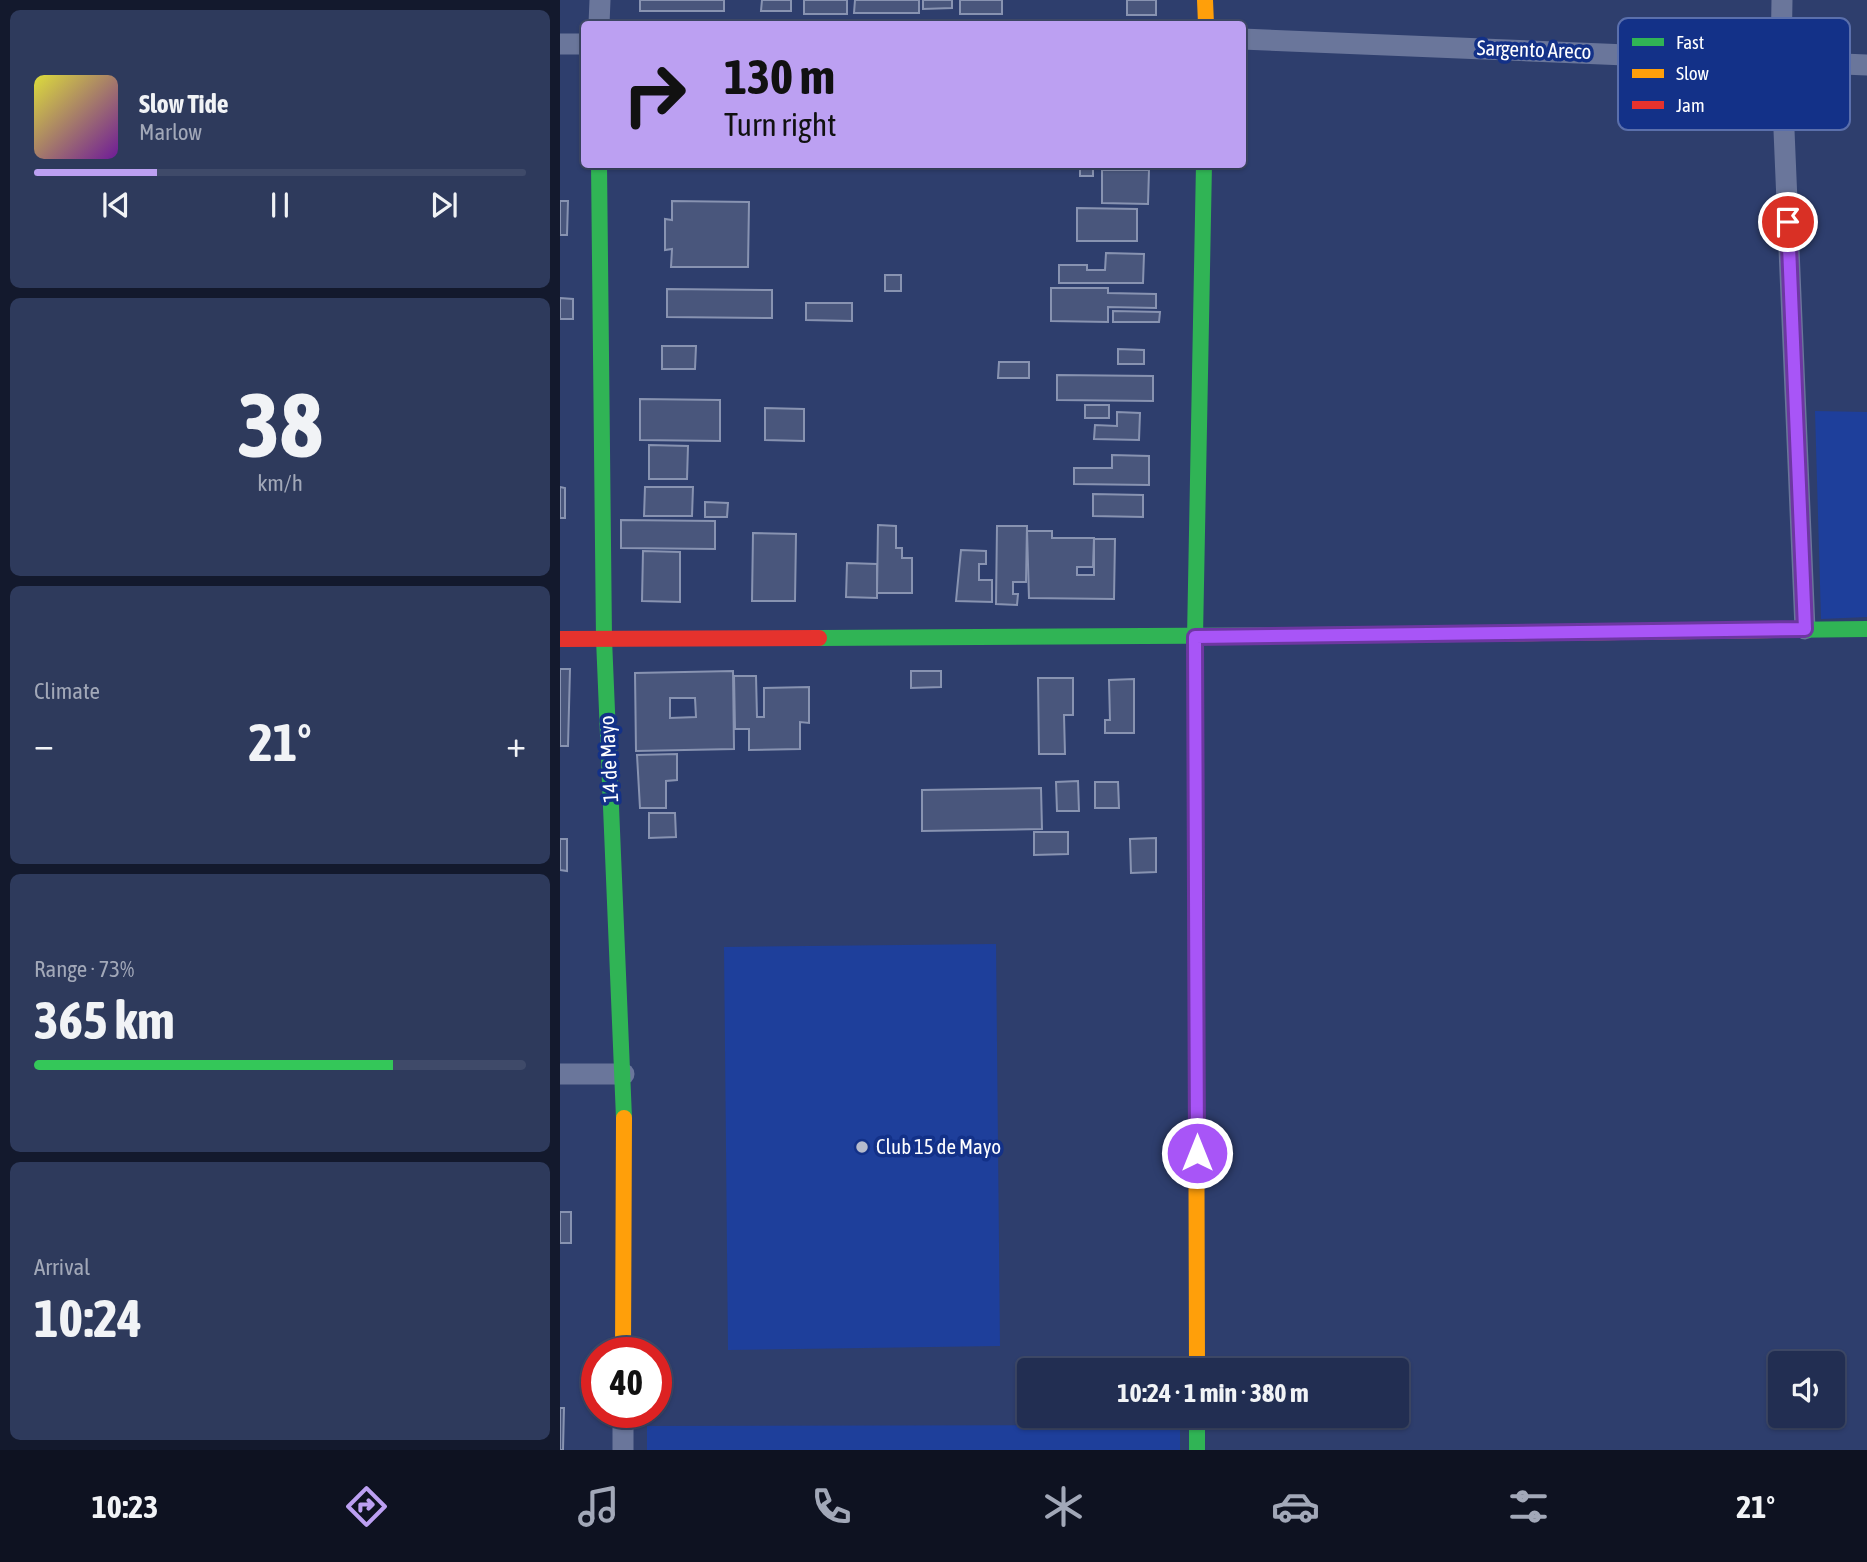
<!DOCTYPE html>
<meta charset="utf-8">
<style>
:root{--surface:#222e52;--page:#2e3a5c;--text:#f1f3f6;--muted:#a2a8b8;--line:#3f4a69;--accent:#bca0f2}
body{margin:0;font-family:"Asap Condensed",sans-serif;background:var(--page);color:var(--text);height:100vh;display:flex;flex-direction:column;font-size:26px;white-space:nowrap}
*{box-sizing:border-box;margin:0}
p{font-size:23px;color:var(--muted)}
.icon{flex:none;width:38px;height:38px;fill:none;stroke:currentColor;stroke-width:2;stroke-linecap:round;stroke-linejoin:round}
.map{position:relative;flex:1;overflow:hidden}
.sheet{display:flex;flex-direction:column;gap:10px;padding:10px;background:#13192d;width:560px}
.sheet>*{flex:none}
.top-card{position:absolute;left:21px;top:21px;width:665px;height:147px;border-radius:7px;box-shadow:0 2px 5px #0004,0 0 0 2px var(--line);background:#bca0f2;color:#111;overflow:hidden}
.fabs{position:absolute;left:1208px;top:1351px;display:grid;gap:14px}
.fabs a{display:grid;place-items:center;width:77px;height:77px;border-radius:7px;background:var(--surface);box-shadow:0 2px 5px #0004,0 0 0 2px var(--line);font-size:35px}
.speed{position:absolute;left:21px;top:1337px;display:flex;gap:14px;font-size:35px;font-weight:700;text-align:center}
.speed>*{display:grid;place-content:center;width:91px;height:91px;border-radius:50%;background:var(--surface);box-shadow:0 2px 5px #0004,0 0 0 2px var(--line);line-height:1}
.speed .limit{border:10px solid #d22;background:#fff;color:#111}
.pin{position:absolute;display:grid;place-items:center;width:60px;height:60px;color:#fff;margin:-30px;border:4px solid #fff;border-radius:50%;box-shadow:0 2px 7px #0007}
.me{position:absolute;width:77px;margin:-38px;rotate:0deg;stroke-linejoin:round;filter:drop-shadow(0 0 5px #0008)}
.turn{display:flex;align-items:center;gap:24px;height:147px;padding:0 28px;font-size:32px}
.turn .icon{width:91px;height:91px;stroke-width:2.5}
.turn b{display:block;font-size:49px;line-height:60px}
.big{font-size:52px;font-weight:700;line-height:1.1}
.sheet .tile{flex:1;display:flex;flex-direction:column;justify-content:center;gap:10px;min-width:0;padding:0 24px;border-radius:10px;background:var(--page)}
.sheet .dial{align-items:center;gap:0}
.dial b{font-size:91px;line-height:1}
.song{display:flex;align-items:center;gap:21px}
.cover{width:84px;height:84px;border-radius:10px;background:linear-gradient(135deg,hsl(60 70% 55%),hsl(280 70% 35%))}
.played{height:7px;border-radius:4px;background:linear-gradient(90deg,var(--accent) 25%,var(--line) 25%)}
.keys{display:flex;justify-content:space-around;direction:ltr}
.heat{display:flex;justify-content:space-between;align-items:center;font-size:38px;direction:ltr}
.charge{height:10px;border-radius:5px;background:linear-gradient(90deg,#34c759 73%,var(--line) 0)}
.trip{position:absolute;left:457px;top:1358px;width:392px;height:70px;border-radius:7px;background:var(--surface);box-shadow:0 2px 5px #0004,0 0 0 2px var(--line);font-weight:700;line-height:70px;text-align:center}
.menu{display:flex;height:112px;justify-content:space-around;align-items:center;background:#0e1221;color:var(--muted)}
.menu .icon{width:49px;height:49px}
.menu .current{color:var(--accent)}
.menu b{font-size:32px;color:var(--text)}
main{display:flex;flex:1;min-height:0}
.map>svg:first-child{display:block}
.green{fill:#1e3f9b}
.building{fill:#49567c;stroke:#8893b1;stroke-width:2;fill-rule:evenodd}
.lines{fill:none;stroke-linecap:round;stroke-linejoin:round}
.street{stroke:#6a769b;stroke-width:21}
.fast{stroke:#30b455;stroke-width:16}
.slow{stroke:#ff9f0a;stroke-width:16}
.jam{stroke:#e5322d;stroke-width:16}
.route-casing{stroke:#6d37a1;stroke-width:18}
.route{stroke:#a855f7;stroke-width:12}
.poi-dot{fill:#b6bbcc;stroke:#133188;stroke-width:2.5}
.labels{text-anchor:middle;stroke-width:7;stroke-linejoin:round;paint-order:stroke}
.street-label{font-size:21px;fill:#fff;stroke:#133188}
.poi-label{font-size:21px;fill:#fff;stroke:#133188;text-anchor:start}
.key{fill:#133188;stroke:#5a6fac;stroke-width:2}
.key-label{font-size:19px;fill:#fff}
</style>
<main>
<section class="sheet">
<div class="tile">
<div class="song"><i class="cover"></i><div><b>Slow Tide</b><p>Marlow</p></div></div>
<div class="played"></div>
<div class="keys"><svg class="icon" aria-label="previous" viewBox="0 0 24 24"><path d="M18 5L8 12l10 7zM5 5v14"/></svg><svg class="icon" aria-label="pause" viewBox="0 0 24 24"><path d="M8 5v14M16 5v14"/></svg><svg class="icon" aria-label="next" viewBox="0 0 24 24"><path d="M6 5l10 7-10 7zM19 5v14"/></svg></div>
</div>
<div class="tile dial"><b>38</b><p>km/h</p></div>
<div class="tile"><p>Climate</p>
<div class="heat"><a>−</a><b class="big">21°</b><a>+</a></div>
</div>
<div class="tile"><p>Range · 73%</p><b class="big">365 km</b><div class="charge"></div></div>
<div class="tile"><p>Arrival</p><b class="big">10:24</b></div>
</section>
<div class="map">
<svg width="1307" height="1450" viewBox="0 0 1307 1450">
<rect width="100%" height="100%" fill="#2e3e6d"/>
<g class="green">
<polygon points="1255,411 1307,412 1307,617 1261,619"/>
<polygon points="436,944 440,1346 168,1350 164,947"/>
<polygon points="620,1425 620,1450 87,1450 87,1426"/>
</g>
<g class="building">
<rect x="80" y="0" width="84" height="11"/>
<polygon points="202,0 231,0 231,11 201,11"/>
<rect x="244" y="0" width="43" height="14"/>
<polygon points="295,0 359,0 359,13 294,13"/>
<polygon points="363,0 392,0 392,8 363,9"/>
<rect x="400" y="0" width="42" height="14"/>
<rect x="567" y="0" width="29" height="15"/>
<rect x="520" y="164" width="13" height="12"/>
<polygon points="542,170 589,170 588,204 542,203"/>
<polygon points="0,201 8,201 7,235 0,235"/>
<polygon points="112,201 189,202 188,267 111,267 112,249 105,250 105,219 112,220"/>
<polygon points="517,208 577,209 577,241 517,241"/>
<polygon points="546,253 584,254 583,283 499,283 499,265 527,265 527,270 545,270"/>
<rect x="325" y="275" width="16" height="16"/>
<polygon points="491,288 548,288 548,293 596,294 596,308 548,307 548,322 491,321"/>
<polygon points="107,289 212,290 212,318 107,317"/>
<polygon points="0,298 13,299 13,319 0,319"/>
<polygon points="246,303 292,303 292,321 246,320"/>
<polygon points="553,311 600,312 599,322 553,322"/>
<polygon points="102,346 136,346 135,369 102,369"/>
<polygon points="558,349 584,350 584,364 558,364"/>
<polygon points="439,362 469,362 469,378 438,378"/>
<polygon points="497,375 593,376 593,401 497,400"/>
<polygon points="80,399 160,400 160,441 80,440"/>
<rect x="525" y="405" width="24" height="13"/>
<polygon points="205,408 244,409 244,441 205,440"/>
<polygon points="557,412 580,413 579,440 534,439 535,425 557,426"/>
<polygon points="89,445 128,446 127,479 89,479"/>
<polygon points="552,455 589,456 589,485 514,484 514,468 552,468"/>
<polygon points="0,487 5,488 5,518 0,518"/>
<polygon points="85,487 133,487 132,516 84,516"/>
<polygon points="533,494 583,495 583,517 533,516"/>
<polygon points="145,502 168,503 167,517 145,517"/>
<polygon points="61,520 155,521 155,549 61,548"/>
<polygon points="318,525 336,526 336,548 342,548 342,558 352,558 352,593 317,593"/>
<polygon points="437,526 467,526 466,582 453,582 453,594 458,594 457,605 436,604"/>
<polygon points="467,531 492,531 492,538 534,538 533,567 517,567 517,575 534,575 534,539 555,539 554,599 469,598"/>
<polygon points="193,533 236,534 235,601 192,601"/>
<polygon points="401,550 426,551 426,564 419,564 419,580 432,580 432,602 396,601"/>
<polygon points="83,551 120,552 120,602 82,601"/>
<polygon points="287,563 317,564 317,598 286,597"/>
<polygon points="0,669 10,669 8,746 0,746"/>
<path d="M173,671L174,749L76,751L75,673ZM110,698H135L136,717L110,718Z"/>
<polygon points="351,671 381,671 381,687 351,688"/>
<polygon points="174,676 196,676 197,717 204,717 204,688 249,687 249,723 240,722 240,749 189,750 189,729 175,729"/>
<polygon points="478,678 513,678 513,715 504,715 505,754 479,754"/>
<polygon points="574,679 574,733 545,733 545,720 550,720 549,680"/>
<polygon points="117,754 117,780 106,781 106,808 80,808 77,755"/>
<polygon points="518,781 519,811 497,811 496,782"/>
<polygon points="535,782 558,782 559,808 535,808"/>
<polygon points="481,788 482,829 362,831 362,790"/>
<polygon points="89,813 115,813 116,837 89,838"/>
<polygon points="474,832 508,832 508,854 474,855"/>
<polygon points="596,838 596,872 571,873 570,839"/>
<polygon points="0,839 7,839 7,871 0,870"/>
<rect x="0" y="1212" width="11" height="31"/>
<polygon points="0,1408 4,1408 3,1450 0,1450"/>
</g>
<g class="lines">
<g class="street">
<polyline points="1222,0 1221,59 1245,629"/>
<polyline points="39,24 40,0"/>
<polyline points="682,39 1307,65"/>
<polyline points="0,44 24,44"/>
<polyline points="0,1074 64,1074"/>
<polyline points="63,1450 63,1412"/>
</g>
<g class="fast">
<polyline points="39,164 44,639 64,1118"/>
<polyline points="1215,630 1307,629"/>
<polyline points="259,638 900,634"/>
<polyline points="636,994 635,637 644,164"/>
<polyline points="637,1416 637,1450"/>
</g>
<g class="slow">
<polyline points="645,0 646,24"/>
<polyline points="900,634 1215,630"/>
<polyline points="636,994 637,1370"/>
<polyline points="63,1353 64,1118"/>
</g>
<polyline class="jam" points="0,639 259,638"/>
</g>
<g class="lines">
<g class="route-casing">
<polyline id="route" points="637,1153 635,637 1245,629 1228,222"/>
</g>
<use href="#route" class="route"/>
</g>
<circle class="poi-dot" cx="302" cy="1147" r="7"/>
<g class="labels">
<g class="street-label">
<text transform="translate(974 50) rotate(2)" y="7">Sargento Areco</text>
<text transform="translate(49 759) rotate(-93)" y="7">14 de Mayo</text>
</g>
<g class="poi-label">
<text x="316" y="1154">Club 15 de Mayo</text>
</g>
</g>
<rect x="1058" y="18" width="232" height="112" rx="10" class="key"/>
<rect x="1072" y="38" width="32" height="8" fill="#30b455"/>
<rect x="1072" y="69" width="32" height="9" fill="#ff9f0a"/>
<rect x="1072" y="101" width="32" height="8" fill="#e5322d"/>
<g class="key-label">
<text x="1116" y="49">Fast</text>
<text x="1116" y="80">Slow</text>
<text x="1116" y="112">Jam</text>
</g>
</svg>
<div class="fabs">
<a><svg class="icon" aria-label="sound" viewBox="0 0 24 24"><path d="M4 9h4l5-4v14l-5-4H4zM17 9q2 3 0 6"/></svg></a>
</div>
<div class="speed"><div class="limit">40</div></div>
<div class="pin" style="left:1228px;top:222px;background:#d93025"><svg class="icon" aria-label="arrive" viewBox="0 0 24 24"><path d="M6 21V4h12l-3 4 3 4H6"/></svg></div>
<svg class="me" style="left:637px;top:1153px" viewBox="-20 -20 40 40"><circle r="17" fill="#a855f7" stroke="#fff" stroke-width="3"/><path d="M0-11L8 9 0 5-8 9z" fill="#fff"/></svg>
<div class="trip">10:24 · 1 min · 380 m</div>
<div class="top-card">
<div class="turn"><svg class="icon" aria-label="right" viewBox="0 0 24 24"><path d="M7 20v-9h11M14 6l5 5-5 5"/></svg><div><b>130 m</b>Turn right</div></div>
</div>
</div>
</main>
<nav class="menu">
<b>10:23</b>
<svg class="icon current" aria-label="directions" viewBox="0 0 24 24"><path d="M12 3l9 9-9 9-9-9zM9 14v-3h6M13 9l2 2-2 2"/></svg>
<svg class="icon" aria-label="music" viewBox="0 0 24 24"><path d="M9 18V5l10-2v13"/><circle cx="6" cy="18" r="3"/><circle cx="16" cy="16" r="3"/></svg>
<svg class="icon" aria-label="phone" viewBox="0 0 24 24"><path d="M5 4h4l2 5-3 2q2 4 5 5l2-3 5 2v4C11 20 4 13 5 4z"/></svg>
<svg class="icon" aria-label="climate" viewBox="0 0 24 24"><path d="M12 3v18M4 7l16 10M4 17L20 7"/></svg>
<svg class="icon" aria-label="car" viewBox="0 0 24 24"><path d="M5 17H2v-5l4-1 3-4h7l3 4 3 1v5h-3M9 17h6M6 11h13"/><circle cx="7" cy="17" r="2"/><circle cx="17" cy="17" r="2"/></svg>
<svg class="icon" aria-label="filters" viewBox="0 0 24 24"><path d="M4 7h16M4 17h16"/><circle cx="9" cy="7" r="2"/><circle cx="15" cy="17" r="2"/></svg>
<b>21°</b>
</nav>
